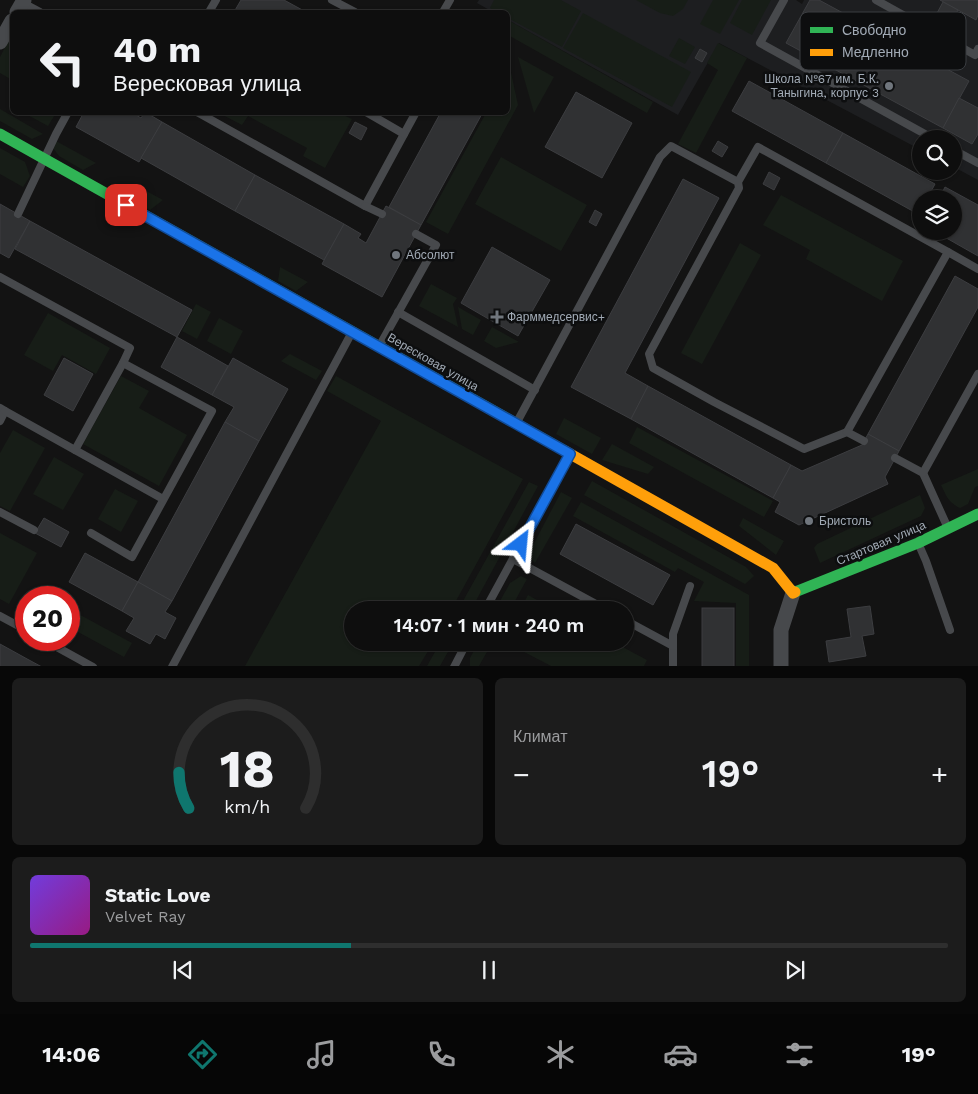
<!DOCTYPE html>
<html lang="ru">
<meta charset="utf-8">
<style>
:root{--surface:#0e0e0e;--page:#1c1c1c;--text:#f1f3f6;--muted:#9b9c9e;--line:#2e2e2e;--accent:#0f766e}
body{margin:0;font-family:"Work Sans",sans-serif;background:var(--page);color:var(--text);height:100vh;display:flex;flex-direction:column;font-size:19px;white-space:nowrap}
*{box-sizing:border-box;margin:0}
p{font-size:16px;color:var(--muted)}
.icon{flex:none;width:28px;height:28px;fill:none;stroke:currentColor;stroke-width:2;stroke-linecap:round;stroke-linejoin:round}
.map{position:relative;height:666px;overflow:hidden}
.sheet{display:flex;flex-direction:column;gap:12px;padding:12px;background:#080808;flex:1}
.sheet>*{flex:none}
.hud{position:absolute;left:10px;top:10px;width:500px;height:105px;border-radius:8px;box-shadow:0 1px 4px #0004,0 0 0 1px var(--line);background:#0e0e0e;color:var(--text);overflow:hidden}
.fabs{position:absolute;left:912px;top:130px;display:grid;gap:10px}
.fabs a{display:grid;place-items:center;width:50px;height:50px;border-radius:50%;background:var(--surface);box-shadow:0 1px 4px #0004,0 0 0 1px var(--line);font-size:25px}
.speed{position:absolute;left:15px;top:586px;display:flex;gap:10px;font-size:25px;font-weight:700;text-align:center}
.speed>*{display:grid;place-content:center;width:65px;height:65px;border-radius:50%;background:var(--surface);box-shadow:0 1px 4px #0004,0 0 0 1px var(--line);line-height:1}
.speed .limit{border:8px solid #d22;background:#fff;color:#111}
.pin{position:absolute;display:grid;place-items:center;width:42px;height:42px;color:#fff;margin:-21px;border-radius:10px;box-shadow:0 2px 8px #0006}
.me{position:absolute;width:55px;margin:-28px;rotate:29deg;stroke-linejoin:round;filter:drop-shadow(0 0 4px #0008)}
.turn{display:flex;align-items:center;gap:18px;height:105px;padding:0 20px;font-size:22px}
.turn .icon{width:65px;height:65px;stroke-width:2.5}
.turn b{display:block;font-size:35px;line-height:42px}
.big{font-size:38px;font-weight:600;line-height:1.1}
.sheet .card{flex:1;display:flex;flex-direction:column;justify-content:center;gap:8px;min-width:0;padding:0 18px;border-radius:8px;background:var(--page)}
.sheet .dial{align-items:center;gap:0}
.dial svg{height:130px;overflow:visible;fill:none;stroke:var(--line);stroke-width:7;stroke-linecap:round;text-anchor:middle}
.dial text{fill:var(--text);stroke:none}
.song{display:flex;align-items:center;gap:15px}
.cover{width:60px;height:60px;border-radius:8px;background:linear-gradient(135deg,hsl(260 70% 55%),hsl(310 70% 35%))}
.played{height:5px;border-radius:2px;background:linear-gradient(90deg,var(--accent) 35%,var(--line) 35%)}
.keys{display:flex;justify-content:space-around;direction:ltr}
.heat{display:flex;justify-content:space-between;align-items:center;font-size:28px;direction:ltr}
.sheet .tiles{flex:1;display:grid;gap:12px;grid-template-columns:1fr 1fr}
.card:last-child{grid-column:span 2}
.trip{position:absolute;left:344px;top:601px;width:290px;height:50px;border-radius:25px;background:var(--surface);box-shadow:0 1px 4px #0004,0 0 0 1px var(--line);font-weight:600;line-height:50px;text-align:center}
.dock{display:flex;height:80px;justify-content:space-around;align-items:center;background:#060606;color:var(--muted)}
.dock .icon{width:35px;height:35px}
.dock .on{color:var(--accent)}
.dock b{font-size:22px;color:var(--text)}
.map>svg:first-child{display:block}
.built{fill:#1d1e20}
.green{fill:#171d17}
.building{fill:#303133;stroke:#3c3d40}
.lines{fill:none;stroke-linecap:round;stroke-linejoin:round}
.lane{stroke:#47494c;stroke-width:8}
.street{stroke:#47494c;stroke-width:15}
.fast{stroke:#30b455;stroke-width:11}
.slow{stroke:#ff9f0a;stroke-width:11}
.route-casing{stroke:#114b97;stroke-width:12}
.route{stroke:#1a73e8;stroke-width:9}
.poi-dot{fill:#70767d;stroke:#0d0e0f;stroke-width:2}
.labels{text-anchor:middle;stroke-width:5;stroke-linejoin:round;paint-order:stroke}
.poi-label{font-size:12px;fill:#a2abb6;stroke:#0d0e0f;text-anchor:start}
.street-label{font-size:12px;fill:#a2abb6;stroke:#0d0e0f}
.key{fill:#0d0e0f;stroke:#3a3d41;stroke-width:1}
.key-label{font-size:14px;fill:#a2abb6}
</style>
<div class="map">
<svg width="978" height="667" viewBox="0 0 978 667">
<rect width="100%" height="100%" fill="#131313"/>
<polygon class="built" points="479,0 796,0 802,4 804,0 978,0 978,180 954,167 954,139 921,139 921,150 719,43 678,115 508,20 508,12 493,12 477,3"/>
<g class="green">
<polygon points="494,0 561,0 581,11 562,47 508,18 508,12 497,12 490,8"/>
<polygon points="636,0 688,0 683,9 673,16 660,13"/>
<polygon points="713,0 739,0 720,34 700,24"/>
<polygon points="742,0 771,0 752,35 730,23"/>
<polygon points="583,13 691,72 672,107 563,48"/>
<polygon points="508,20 653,102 647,113 508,35"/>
<polygon points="12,34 12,80 0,73 0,57"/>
<polygon points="679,38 695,47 685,64 669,56"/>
<polygon points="718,43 747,58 696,153 678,144 718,70 707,63"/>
<polygon points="518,57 554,77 534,113"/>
<polygon points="510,68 518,105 448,234 426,222 486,113 508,112 508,73"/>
<polygon points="0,109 43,134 32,139 0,121"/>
<polygon points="321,112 324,114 324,113 339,113 352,119 325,168 303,156 307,148 248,116 242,125 219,113"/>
<polygon points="24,113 56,113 48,126"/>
<polygon points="56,141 96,163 83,170 59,156 53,148"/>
<polygon points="0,148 25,162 30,176 23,187 0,174"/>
<polygon points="501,157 587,205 561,251 475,204"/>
<polygon points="137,186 163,200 150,210 136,202"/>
<polygon points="781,195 903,261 882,301 806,259 810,250 763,225"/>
<polygon points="740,243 761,255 702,364 681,353"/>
<polygon points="280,267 308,282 296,291 278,281"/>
<polygon points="431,284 457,298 453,304 458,327 419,306"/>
<polygon points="196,304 211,312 197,339 182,331"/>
<polygon points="458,307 481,320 473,335 462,329"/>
<polygon points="48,313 110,348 96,374 62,355 53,371 24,355"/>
<polygon points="219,318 243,331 231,354 207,341"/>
<polygon points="492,327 519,342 496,348 484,341"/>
<polygon points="290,354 322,371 316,380 281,361"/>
<polygon points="121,376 149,391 139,408 187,435 159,486 83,444"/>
<polygon points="336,376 523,479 451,610 352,610 352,642 433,643 419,666 245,666 381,421 327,391"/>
<polygon points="564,418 601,438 592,454 556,434"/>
<polygon points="637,427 773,501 764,517 629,443"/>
<polygon points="13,430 45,448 10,511 0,506 0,453"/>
<polygon points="612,444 654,467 648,474 602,460"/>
<polygon points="54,457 84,474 63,510 33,494"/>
<path d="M978,469V486L975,487L968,504L960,508C948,502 947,497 941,485Z"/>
<polygon points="592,481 746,567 754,576 745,584 584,495"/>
<polygon points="529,482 538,486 471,610 458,610"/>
<polygon points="115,489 138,501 121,532 98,519"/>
<polygon points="561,492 572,498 535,563 531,559 531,549"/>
<polygon points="920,495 925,508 921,516 820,563 814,548 817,544"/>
<polygon points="581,502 749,595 749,666 736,666 736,603 694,601 704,582 678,568 675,572 573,516"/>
<polygon points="743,518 784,541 776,555 739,526"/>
<polygon points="0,533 37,553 9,604 0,599"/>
<polygon points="521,576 527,579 510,610 495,610 510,583"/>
<polygon points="528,595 555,610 520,610"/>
<polygon points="71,610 132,643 124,657 69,627 69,613"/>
<polygon points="440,643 453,643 440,666 427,666"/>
<polygon points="478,643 492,643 479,666 470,666 470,658"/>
<polygon points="507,643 615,643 647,660 644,666 551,666"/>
</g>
<g class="building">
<polygon points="241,0 284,0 306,12 234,12"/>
<polygon points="810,0 819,0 969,81 943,128 786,43"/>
<polygon points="940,0 978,0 978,15 976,20"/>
<polygon points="943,2 958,10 931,61 916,52"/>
<polygon points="700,49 707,53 702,62 695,58"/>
<polygon points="749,81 843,133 826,163 732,111"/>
<polygon points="576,92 632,123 602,178 545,147"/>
<polygon points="959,98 978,108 978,134 972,144 943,128"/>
<polygon points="84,112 131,112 141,118 145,112 162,122 139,162 76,127"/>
<polygon points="441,112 483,112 421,225 389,207"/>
<polygon points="162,122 255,175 235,211 141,158"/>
<polygon points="355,122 367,128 361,140 349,133"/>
<polygon points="843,133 935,184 927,199 921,199 921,208 918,214 826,163"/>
<polygon points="718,141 728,147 722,157 712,151"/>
<polygon points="769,172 780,178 774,190 763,184"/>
<polygon points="255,175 344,224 324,260 235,211"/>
<polygon points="683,179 719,198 625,373 648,386 631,419 571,387"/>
<polygon points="945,187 978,205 978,256 934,231 954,231 954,199 939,199"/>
<polygon points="0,204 30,221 9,258 0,253"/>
<polygon points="386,206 421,225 382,297 322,264 344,224 361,234 358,238 366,243"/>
<polygon points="595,210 602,214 596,226 589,222"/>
<polygon points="30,221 192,310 177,337 15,249"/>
<polygon points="492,247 550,280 518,336 461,303"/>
<polygon points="955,276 978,289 978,307 899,451 868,434"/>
<polygon points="177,337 228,366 212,395 161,367"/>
<polygon points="64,358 93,374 73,411 44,395"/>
<polygon points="233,358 288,389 259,441 225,422 234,407 212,395"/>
<polygon points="648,386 791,465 773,498 631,419"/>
<polygon points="225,422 259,441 172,601 138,582"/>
<polygon points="868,434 899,451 885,477 888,484 799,525 775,512 780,502 773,498 791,465 802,471 862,445"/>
<polygon points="44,518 69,532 61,547 35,533"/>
<polygon points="576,524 670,575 653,605 560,554"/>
<polygon points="85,553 138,582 122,611 69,582"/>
<polygon points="138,582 172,601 165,612 176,618 165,639 156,634 150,644 126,631 134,618 122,611"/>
<polygon points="870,606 874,634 862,636 866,656 829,662 826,641 851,637 847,609"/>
<rect x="702" y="608" width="32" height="59"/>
<polygon points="0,644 29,660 42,667 0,667"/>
</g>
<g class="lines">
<g class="lane">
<polyline points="332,0 355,12"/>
<polyline points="784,0 760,43 934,139"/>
<polyline points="876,0 975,55 978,49"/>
<polyline points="23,3 40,12"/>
<polyline points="209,12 216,0"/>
<polyline points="443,12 450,0"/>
<polyline points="197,112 365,206 416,112"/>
<polyline points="366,112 404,134"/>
<polyline points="954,150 978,163"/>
<polyline points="365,206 382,214"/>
<polyline points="18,214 56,134 68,112"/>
<polyline points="948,252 978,269"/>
<polyline points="0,277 130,348 123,363 212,411 132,557 91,533"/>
<polyline points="398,312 535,390"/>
<polyline points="380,345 436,245 416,234"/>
<polyline points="0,408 5,411 0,421"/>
<polyline points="5,411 163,499"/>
<polyline points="517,422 660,157 671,146 738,182 739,188 649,354 653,368 714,402 804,449 847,432 948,252 758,147 738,182"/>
<polyline points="847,432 864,441"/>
<polyline points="75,450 123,363"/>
<polyline points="895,458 923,473 947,526"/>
<polyline points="923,473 978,374"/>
<polyline points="0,512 34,530"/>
<polyline points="919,545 926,561 950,630"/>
<polyline points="513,559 607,610"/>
<polyline points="485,610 569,456"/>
<polyline points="0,616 26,630"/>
<polyline points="625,620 673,646 673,667"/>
<polyline points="44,640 93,667"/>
<polyline points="673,646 673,634 690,586"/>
<polyline points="172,667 351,334"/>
<polyline points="454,667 467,642"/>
</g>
<g class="street">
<polyline points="17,12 24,0"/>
<polyline points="0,42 12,21"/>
<polyline points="781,667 781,630 793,593"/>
</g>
<g class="fast">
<polyline points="0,134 565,451"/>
<polyline points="795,592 918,543 978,514"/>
</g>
<polyline class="slow" points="565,451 773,568 793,593 795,592"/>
</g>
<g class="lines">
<g class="route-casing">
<polyline id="route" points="126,205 570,454 521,544"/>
</g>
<use href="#route" class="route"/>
</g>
<g class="poi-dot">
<circle cx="889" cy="86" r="5"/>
<circle cx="396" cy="255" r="5"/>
<path d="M494.5 309.5h5v5h5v5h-5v5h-5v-5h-5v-5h5z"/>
<circle cx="809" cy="521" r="5"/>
</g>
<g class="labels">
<g class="poi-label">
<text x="879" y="83" text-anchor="end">Школа №67 им. Б.К.<tspan x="879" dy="14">Таныгина, корпус 3</tspan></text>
<text x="406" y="259">Абсолют</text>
<text x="507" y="321">Фарммедсервис+</text>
<text x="819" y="525">Бристоль</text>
</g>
<g class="street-label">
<text transform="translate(433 362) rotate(30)" y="4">Вересковая улица</text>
<text transform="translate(881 543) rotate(-23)" y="4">Стартовая улица</text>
</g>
</g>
<rect x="800" y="12" width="166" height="58" rx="8" class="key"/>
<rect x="810" y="27" width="23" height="6" fill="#30b455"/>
<rect x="810" y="49" width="23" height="7" fill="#ff9f0a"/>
<g class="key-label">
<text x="842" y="35">Свободно</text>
<text x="842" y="57">Медленно</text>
</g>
</svg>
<div class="fabs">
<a><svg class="icon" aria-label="search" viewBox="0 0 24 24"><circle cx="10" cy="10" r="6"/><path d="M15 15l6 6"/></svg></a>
<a><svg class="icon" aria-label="layers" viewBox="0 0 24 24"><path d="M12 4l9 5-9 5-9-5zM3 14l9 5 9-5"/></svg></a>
</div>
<div class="speed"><div class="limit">20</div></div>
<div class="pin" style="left:126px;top:205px;background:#d93025"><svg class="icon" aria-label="arrive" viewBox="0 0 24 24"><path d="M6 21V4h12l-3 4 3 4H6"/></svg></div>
<svg class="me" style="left:521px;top:544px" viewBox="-20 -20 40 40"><path d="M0-17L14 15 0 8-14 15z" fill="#1a73e8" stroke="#fff" stroke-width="4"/></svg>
<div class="trip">14:07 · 1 мин · 240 m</div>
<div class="hud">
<div class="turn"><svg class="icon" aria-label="left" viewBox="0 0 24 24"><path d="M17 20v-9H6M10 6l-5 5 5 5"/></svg><div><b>40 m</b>Вересковая улица</div></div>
</div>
</div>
<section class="sheet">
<div class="tiles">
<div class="card dial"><svg viewBox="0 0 100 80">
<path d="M14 69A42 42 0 1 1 86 69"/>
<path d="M14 69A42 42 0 0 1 8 47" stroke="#0f766e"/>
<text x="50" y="56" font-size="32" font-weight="700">18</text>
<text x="50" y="72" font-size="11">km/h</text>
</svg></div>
<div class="card"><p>Климат</p>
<div class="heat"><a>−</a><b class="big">19°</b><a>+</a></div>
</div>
<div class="card">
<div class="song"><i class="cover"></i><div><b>Static Love</b><p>Velvet Ray</p></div></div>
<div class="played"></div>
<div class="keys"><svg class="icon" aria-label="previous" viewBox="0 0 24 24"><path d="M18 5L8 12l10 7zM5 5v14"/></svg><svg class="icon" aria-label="pause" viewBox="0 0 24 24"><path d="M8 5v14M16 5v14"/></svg><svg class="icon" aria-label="next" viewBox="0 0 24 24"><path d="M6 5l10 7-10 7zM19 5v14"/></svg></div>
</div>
</div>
</section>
<nav class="dock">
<b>14:06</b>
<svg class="icon on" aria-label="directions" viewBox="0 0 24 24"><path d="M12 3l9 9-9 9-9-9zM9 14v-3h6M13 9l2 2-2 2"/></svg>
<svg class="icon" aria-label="music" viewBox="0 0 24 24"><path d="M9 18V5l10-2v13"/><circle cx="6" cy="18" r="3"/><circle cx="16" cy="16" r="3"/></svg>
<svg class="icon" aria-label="phone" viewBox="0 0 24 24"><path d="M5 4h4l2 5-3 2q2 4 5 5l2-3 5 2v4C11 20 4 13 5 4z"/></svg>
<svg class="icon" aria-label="climate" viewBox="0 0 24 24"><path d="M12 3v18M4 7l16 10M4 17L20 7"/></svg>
<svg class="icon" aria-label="car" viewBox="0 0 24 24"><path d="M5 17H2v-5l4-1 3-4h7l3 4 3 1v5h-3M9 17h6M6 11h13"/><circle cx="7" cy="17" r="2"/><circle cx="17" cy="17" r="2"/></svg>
<svg class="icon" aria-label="filters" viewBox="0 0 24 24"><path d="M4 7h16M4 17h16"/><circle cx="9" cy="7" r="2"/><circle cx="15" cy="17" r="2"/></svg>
<b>19°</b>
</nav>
